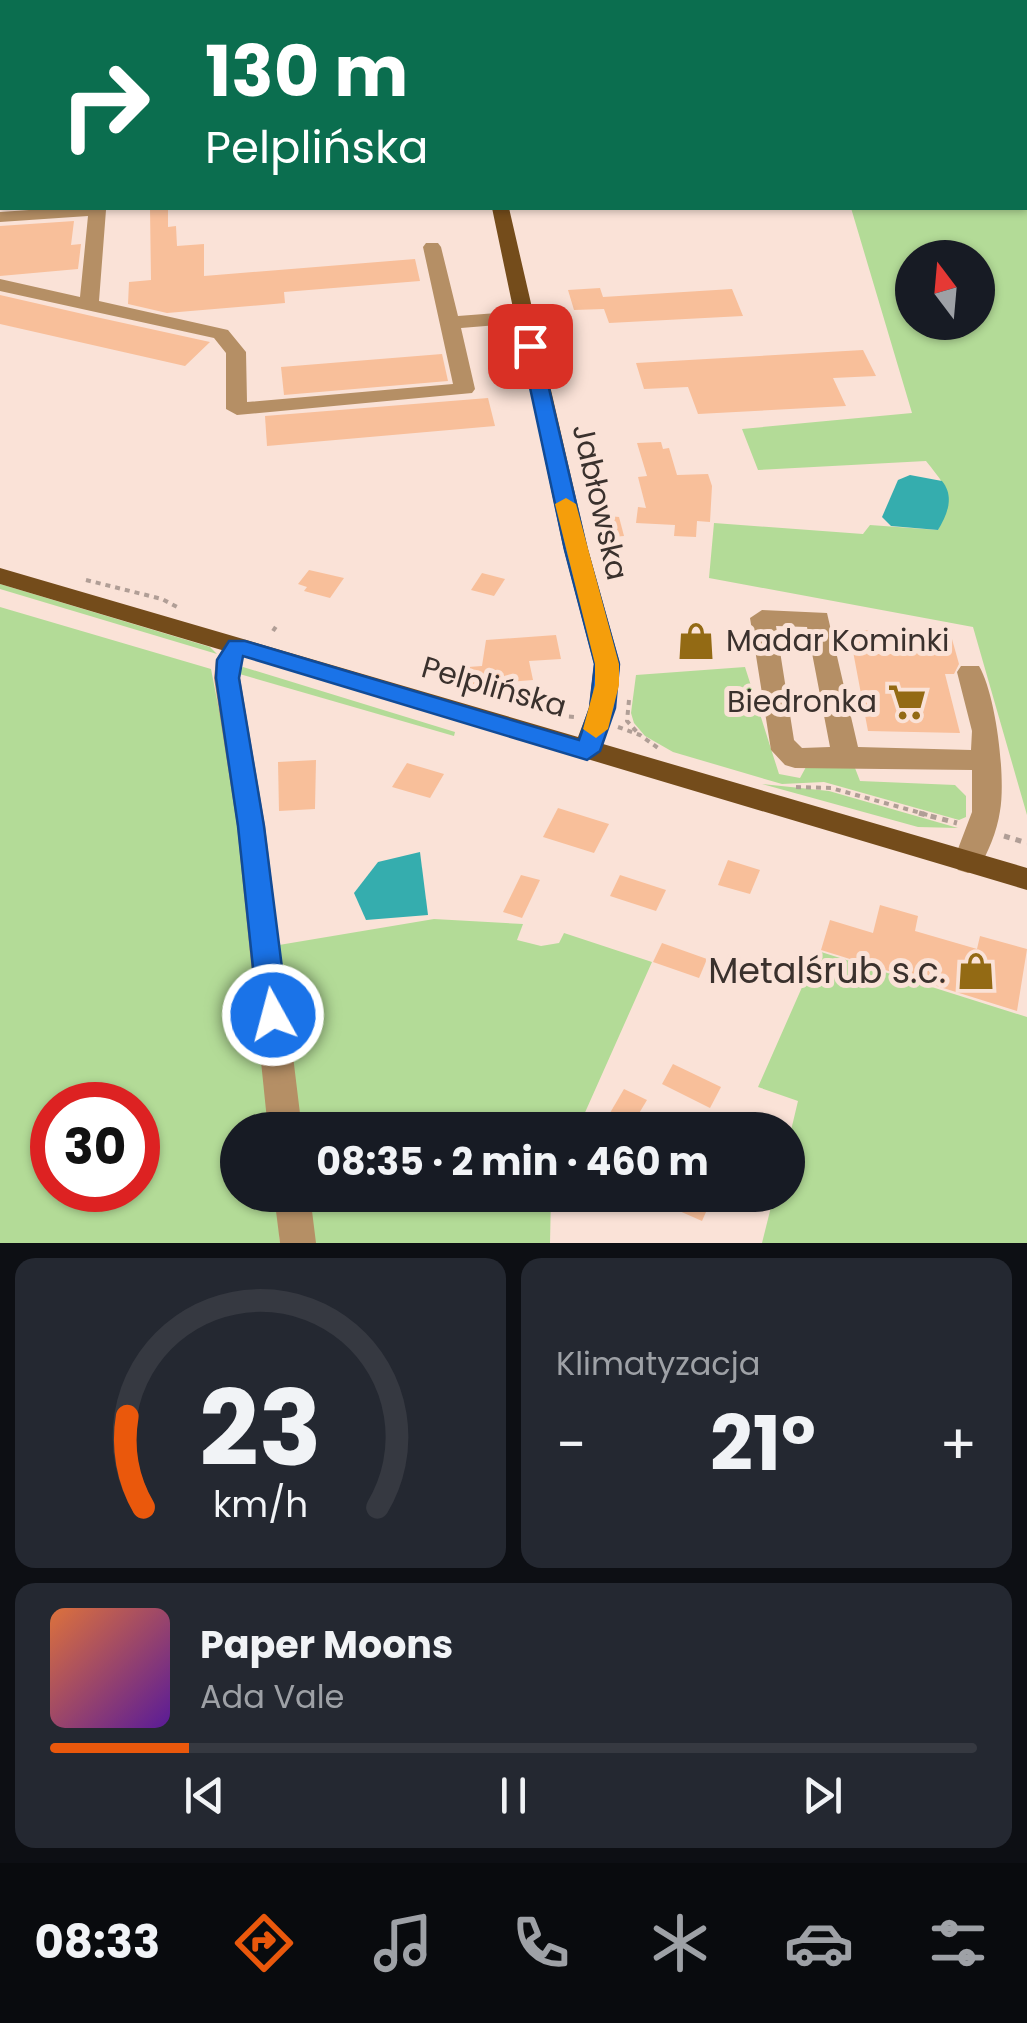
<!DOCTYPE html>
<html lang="pl">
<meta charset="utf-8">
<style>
:root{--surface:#171b24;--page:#242831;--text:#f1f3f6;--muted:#9ea1a6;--line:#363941;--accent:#ea580c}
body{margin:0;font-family:Poppins,sans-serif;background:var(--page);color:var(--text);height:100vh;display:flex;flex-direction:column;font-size:38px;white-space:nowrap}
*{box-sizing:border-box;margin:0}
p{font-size:32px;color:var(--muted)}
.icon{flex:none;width:55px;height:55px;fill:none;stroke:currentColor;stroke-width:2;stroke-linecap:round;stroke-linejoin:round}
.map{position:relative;height:1243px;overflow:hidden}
.details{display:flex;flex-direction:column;gap:15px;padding:15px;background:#0d0f14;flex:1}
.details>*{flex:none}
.top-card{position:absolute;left:0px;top:0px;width:1028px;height:210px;box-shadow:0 2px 8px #0004;background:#0b6e4f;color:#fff;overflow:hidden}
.needle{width:65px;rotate:344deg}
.tools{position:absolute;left:895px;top:240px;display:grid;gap:20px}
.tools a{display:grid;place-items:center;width:100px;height:100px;border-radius:50%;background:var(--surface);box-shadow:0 2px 8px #0004;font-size:50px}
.speed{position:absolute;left:30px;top:1082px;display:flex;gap:20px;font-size:50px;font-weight:700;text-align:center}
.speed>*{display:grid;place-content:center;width:130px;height:130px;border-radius:50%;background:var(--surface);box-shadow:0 2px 8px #0004;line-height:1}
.speed .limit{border:15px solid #d22;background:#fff;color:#111}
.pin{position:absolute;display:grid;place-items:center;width:85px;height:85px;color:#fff;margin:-42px;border-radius:20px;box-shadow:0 5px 15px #0006}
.me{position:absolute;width:110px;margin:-55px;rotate:353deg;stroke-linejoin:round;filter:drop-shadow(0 0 8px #0008)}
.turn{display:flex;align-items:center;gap:35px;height:210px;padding:0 40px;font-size:45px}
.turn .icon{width:130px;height:130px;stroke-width:2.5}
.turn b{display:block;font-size:70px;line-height:85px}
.big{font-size:75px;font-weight:700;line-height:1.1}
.details .card{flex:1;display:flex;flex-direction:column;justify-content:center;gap:15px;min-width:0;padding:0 35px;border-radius:20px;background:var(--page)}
.details .dial{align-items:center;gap:0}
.dial svg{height:260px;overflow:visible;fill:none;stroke:var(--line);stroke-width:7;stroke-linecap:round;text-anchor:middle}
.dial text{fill:var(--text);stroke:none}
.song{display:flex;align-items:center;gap:30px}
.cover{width:120px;height:120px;border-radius:15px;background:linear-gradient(135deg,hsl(20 70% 55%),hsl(270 70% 35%))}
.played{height:10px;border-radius:5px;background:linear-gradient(90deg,var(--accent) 15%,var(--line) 15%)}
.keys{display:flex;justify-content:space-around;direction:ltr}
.heat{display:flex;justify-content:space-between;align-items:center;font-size:55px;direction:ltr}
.details .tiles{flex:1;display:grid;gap:15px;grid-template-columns:1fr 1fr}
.card:last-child{grid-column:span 2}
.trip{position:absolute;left:220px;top:1112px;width:585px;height:100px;border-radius:50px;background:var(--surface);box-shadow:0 2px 8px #0004;font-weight:700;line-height:100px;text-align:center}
.tab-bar{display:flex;height:160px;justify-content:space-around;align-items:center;background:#090b0e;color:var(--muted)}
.tab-bar .icon{width:70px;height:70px}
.tab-bar .on{color:var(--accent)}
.tab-bar b{font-size:45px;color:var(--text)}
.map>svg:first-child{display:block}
.green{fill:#b3db97;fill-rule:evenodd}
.water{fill:#35adae}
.building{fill:#f8bf9a}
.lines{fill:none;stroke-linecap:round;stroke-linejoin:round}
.path-far1{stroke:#b09e96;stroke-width:4;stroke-dasharray:5 5;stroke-linecap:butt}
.path{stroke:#b09e96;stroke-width:5;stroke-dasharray:6 6;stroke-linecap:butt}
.minor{fill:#b58f65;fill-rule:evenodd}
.major{fill:#744c1b;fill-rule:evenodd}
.route{fill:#1a73e8;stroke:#114b97;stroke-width:2.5}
.slow{fill:#f59e0b}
.labels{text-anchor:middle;stroke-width:10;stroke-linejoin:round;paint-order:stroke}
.street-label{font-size:30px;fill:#3a312d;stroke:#fae2d7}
.poi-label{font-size:30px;fill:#3a312d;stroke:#fae2d7;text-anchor:start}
.near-poi-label{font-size:35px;fill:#3a312d;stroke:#fae2d7;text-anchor:end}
</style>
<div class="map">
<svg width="1027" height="1243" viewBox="0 0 1027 1243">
<rect width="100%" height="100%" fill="#fae2d7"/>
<g class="green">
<path d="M1025,95H1027V815L973,627L709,578L714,523L863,534L870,525L938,530C954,494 950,491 926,461L758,470L742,429L912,413L851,208H1025ZM912,258H978V322H912Z"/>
<polygon points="0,584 210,647 217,654 0,589"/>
<path d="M0,607L211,669L236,796L269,1130H238V1195H276L280,1243H0ZM52,1105H138V1190H52Z"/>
<polygon points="243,667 455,732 454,736 236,673"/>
<polygon points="745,667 779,774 800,778 806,767 855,768 860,781 955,785 966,796 966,817 959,820 824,782 782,784 673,752 645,736 634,723 631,713 636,675"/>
<polygon points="762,784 829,791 958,828 918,827"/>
<polygon points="434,919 523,924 517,940 541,946 559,943 564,933 652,962 583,1117 573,1130 301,1130 279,945"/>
<polygon points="818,951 1027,1017 1027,1243 762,1243 774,1195 788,1195 788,1143 798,1101 758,1087"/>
<polygon points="308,1195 551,1195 550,1243 314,1243"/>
</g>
<g class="water">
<path d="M910,475L942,481C955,497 947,515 938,530L891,526L882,517L898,480Z"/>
<polygon points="420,852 428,915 366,920 354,893 378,862"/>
</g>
<g class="building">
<polygon points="150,208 168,208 168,227 176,226 177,246 204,244 204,276 415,259 420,281 284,292 285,303 167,313 128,304 129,282 151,280"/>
<polygon points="74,221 71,245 81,244 78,269 0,276 0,226"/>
<polygon points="600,288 603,297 732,289 743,316 609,323 604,309 574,310 568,290"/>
<polygon points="0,295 96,317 210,342 185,366 0,324"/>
<polygon points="863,350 876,376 833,378 846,406 698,414 688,387 644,389 636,363"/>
<polygon points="442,354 448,381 284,395 281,367"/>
<polygon points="488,398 495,426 267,446 265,416"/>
<polygon points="661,442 663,449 669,448 677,475 708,474 712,486 710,522 697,521 696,537 674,536 675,525 636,523 638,507 646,508 638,477 647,476 637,443"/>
<polygon points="596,515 619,517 624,536 600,538"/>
<polygon points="309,570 344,578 330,598 304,591 307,587 298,584"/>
<polygon points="482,573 505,579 494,596 471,590"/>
<polygon points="849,630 950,632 959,664 954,674 945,674 960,733 868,731"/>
<polygon points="556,635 561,659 529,661 533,680 471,685 468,667 482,666 486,640"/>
<polygon points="316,760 315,809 279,811 278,762"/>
<polygon points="407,763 444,774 430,798 392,787"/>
<polygon points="558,808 609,824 594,853 543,837"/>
<polygon points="728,860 760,870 750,894 718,885"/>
<polygon points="521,875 540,880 522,918 503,912"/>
<polygon points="620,875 666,890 656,911 610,896"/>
<polygon points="880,905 918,916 915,931 977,949 980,936 1027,949 1017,1011 821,950 830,920 873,933"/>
<polygon points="662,943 707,959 699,978 653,962"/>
<polygon points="673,1064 721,1087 710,1108 662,1084"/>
<polygon points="624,1089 647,1100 629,1130 600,1130"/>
<polygon points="643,1195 706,1195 703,1200 710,1203 702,1221"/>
</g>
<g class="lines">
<g class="path-far1">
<polyline points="86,580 162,599 177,607"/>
<polyline points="273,631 277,625"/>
<polyline points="629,700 627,721 637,732"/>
<polyline points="549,715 574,717"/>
<polyline points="618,727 640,735 658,748"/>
<polyline points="796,787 831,788 928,815"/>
</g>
<g class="path">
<polyline points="919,813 957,823"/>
<polyline points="1004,836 1027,843"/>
</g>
<g class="minor">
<polygon points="317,0 409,0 316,2"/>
<rect x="0" y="99" width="2" height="10"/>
<polygon points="58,208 106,210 99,301 228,330 246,352 247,402 453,384 423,247 426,243 438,243 441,247 458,316 524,311 534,317 524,323 461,328 475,389 472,393 237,415 226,409 226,353 214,338 0,291 0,279 80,297 88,216 0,222 0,212"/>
<path d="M762,610L827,613L858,747L971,750L972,731L957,672L961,666H979C996,695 1006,778 1000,811C997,832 988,852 978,870L968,873L958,870L953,862L972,812V770L795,768L785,765L771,750L750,618ZM776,626L807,627L830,747L802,748L794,740Z"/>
<polygon points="237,638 250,646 242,660 240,678 265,826 302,1130 268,1130 237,826 214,678 216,660 228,640"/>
<polygon points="274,1195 310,1195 316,1243 280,1243"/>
</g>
<g class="major">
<rect x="449" y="0" width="14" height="2"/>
<polygon points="492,208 509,208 587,546 620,664 615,708 603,744 1027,868 1027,890 0,584 0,568 578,737 589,708 594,664 563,546"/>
</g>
</g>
<polygon class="route" points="530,341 539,346 587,550 619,664 615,708 600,751 587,760 243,656 239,678 264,826 288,1015 283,1024 273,1028 263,1024 258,1015 238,826 216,678 217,660 229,641 245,641 579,740 590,708 595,664 565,550 521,346"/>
<polygon class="slow" points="566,498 576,504 619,664 619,685 608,729 596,738 583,729 595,685 595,664 555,504"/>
<defs>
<g id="shop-bare" transform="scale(3)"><path d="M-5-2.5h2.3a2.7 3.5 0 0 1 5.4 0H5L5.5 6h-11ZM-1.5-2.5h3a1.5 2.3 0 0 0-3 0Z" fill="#936a14" stroke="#fae2d7" stroke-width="2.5" paint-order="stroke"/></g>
<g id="supermarket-bare" transform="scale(3)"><path d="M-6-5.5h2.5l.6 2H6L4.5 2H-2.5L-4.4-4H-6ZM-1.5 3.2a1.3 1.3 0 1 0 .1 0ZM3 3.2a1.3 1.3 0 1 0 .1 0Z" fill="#936a14" stroke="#fae2d7" stroke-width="2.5" paint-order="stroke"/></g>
</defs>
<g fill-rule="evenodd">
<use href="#shop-bare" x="696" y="641"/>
<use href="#supermarket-bare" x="907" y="702"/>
<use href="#shop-bare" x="976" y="971"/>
</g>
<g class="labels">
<g class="street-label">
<text transform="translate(600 502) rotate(77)" y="10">Jabłowska</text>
<text transform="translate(494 687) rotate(16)" y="10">Pelplińska</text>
</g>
<g class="poi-label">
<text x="726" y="651">Madar Kominki</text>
<text x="877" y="712" text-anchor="end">Biedronka</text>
</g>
<g class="near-poi-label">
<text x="946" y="983">Metalśrub s.c.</text>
</g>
</g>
</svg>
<div class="tools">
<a><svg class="needle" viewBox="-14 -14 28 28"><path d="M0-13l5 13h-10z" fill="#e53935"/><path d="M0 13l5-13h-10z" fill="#9ea1a6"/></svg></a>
</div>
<div class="speed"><div class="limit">30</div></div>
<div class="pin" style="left:530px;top:346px;background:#d93025"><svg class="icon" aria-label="arrive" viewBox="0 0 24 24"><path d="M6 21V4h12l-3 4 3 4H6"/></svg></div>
<svg class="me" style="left:273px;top:1015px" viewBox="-20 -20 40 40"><circle r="17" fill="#1a73e8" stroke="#fff" stroke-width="3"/><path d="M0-11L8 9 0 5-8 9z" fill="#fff"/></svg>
<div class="trip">08:35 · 2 min · 460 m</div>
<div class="top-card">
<div class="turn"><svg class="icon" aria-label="right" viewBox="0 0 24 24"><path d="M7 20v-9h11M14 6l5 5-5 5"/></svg><div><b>130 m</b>Pelplińska</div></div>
</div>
</div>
<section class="details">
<div class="tiles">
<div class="card dial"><svg viewBox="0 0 100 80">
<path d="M14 69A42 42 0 1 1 86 69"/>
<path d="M14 69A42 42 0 0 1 9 41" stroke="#ea580c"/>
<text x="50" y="56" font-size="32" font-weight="700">23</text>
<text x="50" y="72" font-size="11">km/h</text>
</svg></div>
<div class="card"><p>Klimatyzacja</p>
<div class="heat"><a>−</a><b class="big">21°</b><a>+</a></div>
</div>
<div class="card">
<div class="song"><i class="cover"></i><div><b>Paper Moons</b><p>Ada Vale</p></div></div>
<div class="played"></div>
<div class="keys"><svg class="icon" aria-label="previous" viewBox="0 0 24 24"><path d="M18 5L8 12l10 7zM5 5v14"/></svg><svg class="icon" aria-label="pause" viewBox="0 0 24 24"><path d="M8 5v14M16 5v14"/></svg><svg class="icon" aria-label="next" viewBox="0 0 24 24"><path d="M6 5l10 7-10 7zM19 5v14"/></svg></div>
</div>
</div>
</section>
<nav class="tab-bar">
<b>08:33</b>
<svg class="icon on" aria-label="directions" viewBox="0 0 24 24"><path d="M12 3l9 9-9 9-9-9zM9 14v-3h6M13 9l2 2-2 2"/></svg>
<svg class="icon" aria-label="music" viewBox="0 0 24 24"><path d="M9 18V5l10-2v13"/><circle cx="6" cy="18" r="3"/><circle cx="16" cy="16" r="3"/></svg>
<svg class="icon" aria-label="phone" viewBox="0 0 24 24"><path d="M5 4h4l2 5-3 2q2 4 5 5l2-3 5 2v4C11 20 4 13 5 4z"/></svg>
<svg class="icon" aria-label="climate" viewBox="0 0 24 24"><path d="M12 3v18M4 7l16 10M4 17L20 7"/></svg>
<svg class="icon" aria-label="car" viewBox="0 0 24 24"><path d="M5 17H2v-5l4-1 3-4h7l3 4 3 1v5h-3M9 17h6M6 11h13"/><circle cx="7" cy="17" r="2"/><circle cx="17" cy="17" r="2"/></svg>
<svg class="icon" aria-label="filters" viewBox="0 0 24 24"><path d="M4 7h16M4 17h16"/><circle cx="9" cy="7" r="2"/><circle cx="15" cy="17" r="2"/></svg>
</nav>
